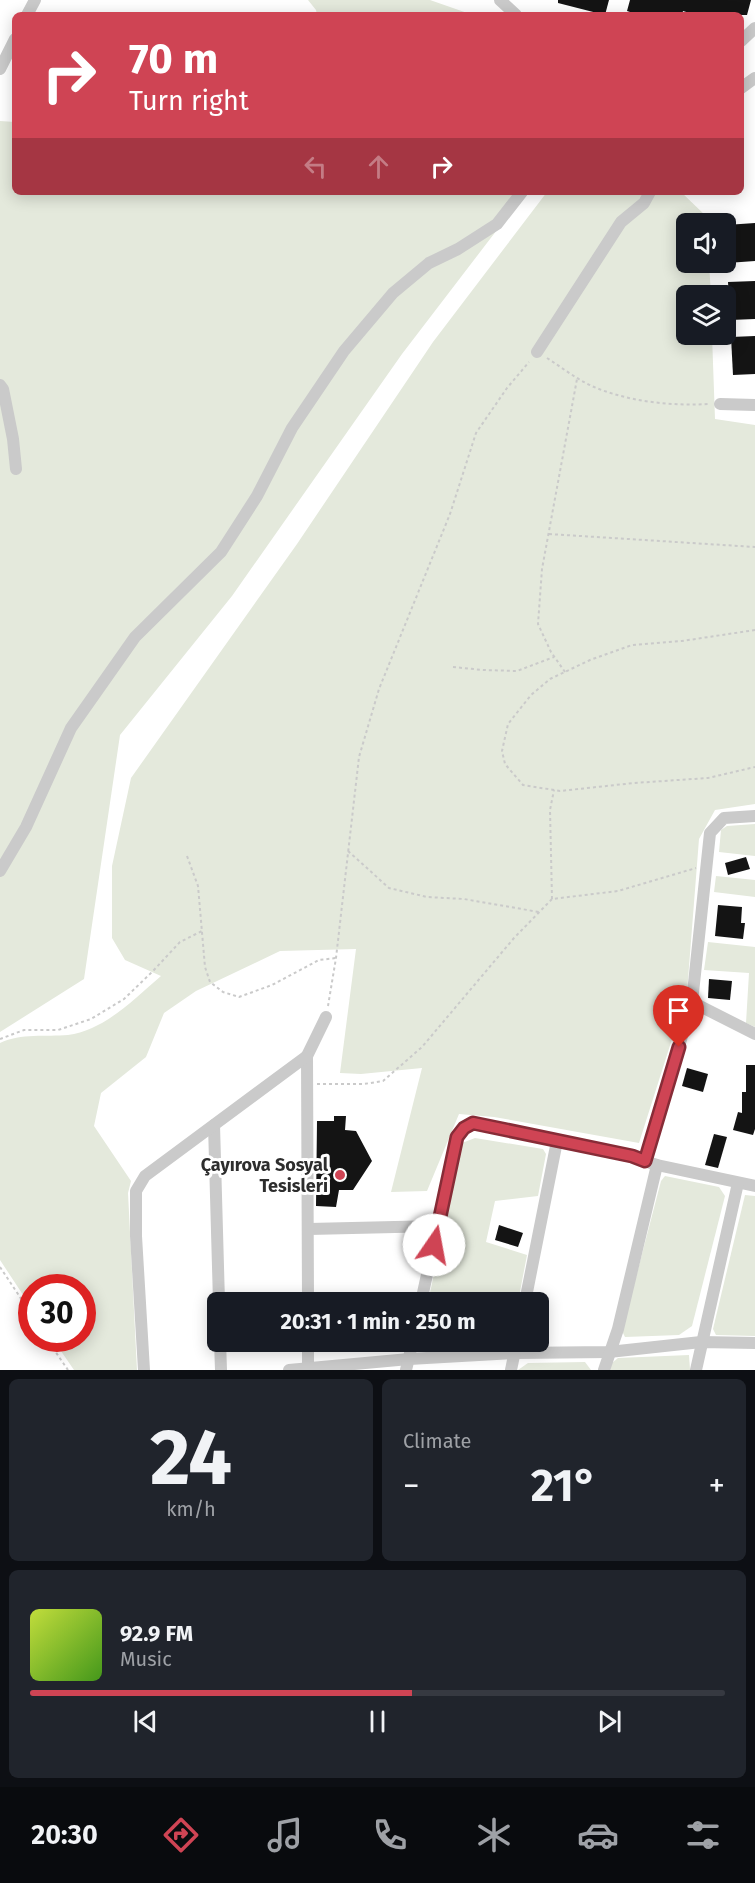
<!DOCTYPE html>
<meta charset="utf-8">
<style>
:root{--surface:#171b24;--page:#20242c;--text:#f1f3f6;--muted:#9ea1a6;--line:#363941;--accent:#cf4454}
body{margin:0;font-family:"Fira Sans",sans-serif;background:var(--page);color:var(--text);height:100vh;display:flex;flex-direction:column;font-size:22px;white-space:nowrap}
*{box-sizing:border-box;margin:0}
p{font-size:20px;color:var(--muted)}
.icon{flex:none;width:33px;height:33px;fill:none;stroke:currentColor;stroke-width:2;stroke-linecap:round;stroke-linejoin:round}
.map{position:relative;height:1370px;overflow:hidden}
.details{display:flex;flex-direction:column;gap:9px;padding:9px;background:#0d0f14;flex:1}
.details>*{flex:none}
.hud{position:absolute;left:12px;top:12px;width:732px;height:183px;border-radius:9px;box-shadow:0 3px 15px #0003;background:#cf4454;color:#fff;overflow:hidden}
.controls{position:absolute;left:676px;top:213px;display:grid;gap:12px}
.controls a{display:grid;place-items:center;width:60px;height:60px;border-radius:9px;background:var(--surface);box-shadow:0 3px 15px #0003;font-size:30px}
.speed{position:absolute;left:18px;top:1274px;display:flex;gap:12px;font-size:30px;font-weight:700;text-align:center}
.speed>*{display:grid;place-content:center;width:78px;height:78px;border-radius:50%;background:var(--surface);box-shadow:0 3px 15px #0003;line-height:1}
.speed .limit{border:9px solid #d22;background:#fff;color:#111}
.pin{position:absolute;display:grid;place-items:center;width:51px;height:51px;color:#fff;margin:-62px -26px;border-radius:50% 50% 50% 0;rotate:-45deg;box-shadow:0 0 6px #0007}
.pin .icon{rotate:45deg}
.me{position:absolute;width:66px;margin:-33px;rotate:12deg;stroke-linejoin:round;filter:drop-shadow(0 0 4px #0008)}
.turn{display:flex;align-items:center;gap:21px;height:126px;padding:0 18px;font-size:27px}
.turn .icon{width:78px;height:78px;stroke-width:2.5}
.turn b{display:block;font-size:42px;line-height:51px}
.lanes{display:flex;align-items:center;height:57px;padding:0 18px;background:#0003;justify-content:center;gap:30px;direction:ltr}
.lanes .off{opacity:.35}
.big{font-size:45px;font-weight:700;line-height:1.1}
.details .widget{flex:1;display:flex;flex-direction:column;justify-content:center;gap:9px;min-width:0;padding:0 21px;border-radius:9px;background:var(--page)}
.details .dial{align-items:center;gap:0}
.dial b{font-size:78px;line-height:1}
.song{display:flex;align-items:center;gap:18px}
.cover{width:72px;height:72px;border-radius:9px;background:linear-gradient(135deg,hsl(70 70% 55%),hsl(100 70% 35%))}
.played{height:6px;border-radius:3px;background:linear-gradient(90deg,var(--accent) 55%,var(--line) 55%)}
.keys{display:flex;justify-content:space-around;direction:ltr}
.heat{display:flex;justify-content:space-between;align-items:center;font-size:33px;direction:ltr}
.details .tiles{flex:1;display:grid;gap:9px;grid-template-columns:1fr 1fr}
.widget:last-child{grid-column:span 2}
.trip{position:absolute;left:207px;top:1292px;width:342px;height:60px;border-radius:9px;background:var(--surface);box-shadow:0 3px 15px #0003;font-weight:700;line-height:60px;text-align:center}
.tab-bar{display:flex;height:96px;justify-content:space-around;align-items:center;background:#090b0e;color:var(--muted)}
.tab-bar .icon{width:42px;height:42px}
.tab-bar .on{color:var(--accent)}
.tab-bar b{font-size:27px;color:var(--text)}
.map>svg:first-child{display:block}
.green{fill:#e4e9dc}
.building{fill:#141414}
.lines{fill:none;stroke-linecap:round;stroke-linejoin:round}
.path{stroke:#cacaca;stroke-width:2;stroke-dasharray:3 3;stroke-linecap:butt}
.minor{stroke:#cacaca;stroke-width:12}
.route-casing{stroke:#872c37;stroke-width:15}
.route{stroke:#cf4454;stroke-width:10}
.poi-dot{fill:#cf4454;stroke:#fff;stroke-width:2}
.labels{text-anchor:middle;stroke-width:6;stroke-linejoin:round;paint-order:stroke}
.poi-label{font-size:18px;font-weight:bold;fill:#2d2d2d;stroke:#fff;text-anchor:end}
</style>
<div class="map">
<svg width="755" height="1370" viewBox="0 0 755 1370">
<rect width="100%" height="100%" fill="#fff"/>
<g class="green">
<polygon points="308,0 430,0 473,15 317,15 316,10"/>
<polygon points="0,121 15,122 15,192 526,192 402,354 232,596 120,735 84,979 0,1032"/>
<path d="M547,192H681L707,217L708,223L687,224V262L709,263L711,295L687,296V334L712,335L715,419L755,425V804L715,810L699,839L687,992L639,1143L494,1117L459,1114L427,1191L391,1192L422,1068L361,1074L340,1073L356,949L280,951L196,991L164,1013L146,1057L101,1093L94,1126L131,1181L128,1193L137,1370H74L52,1338H82V1287H32L31,1307L0,1260V1043C21,1033 46,1037 68,1035C105,1030 134,999 161,976L125,960L112,938V866L131,778L297,544L433,342Z"/>
<polygon points="755,824 755,856 719,852 721,830 727,826"/>
<polygon points="716,876 755,880 755,897 714,892"/>
<polygon points="708,942 755,947 755,1027 746,1023 749,973 704,970"/>
<polygon points="475,1138 543,1149 546,1154 538,1196 495,1201 486,1242 527,1255 518,1302 428,1302 462,1143"/>
<polygon points="665,1176 719,1187 725,1196 692,1326 679,1335 625,1337 622,1331 661,1181"/>
<polygon points="745,1195 755,1196 755,1336 716,1335 713,1329"/>
<polygon points="689,1355 690,1370 610,1370 612,1363 618,1358"/>
<polygon points="585,1362 591,1370 518,1370 528,1363"/>
</g>
<g class="building">
<polygon points="558,0 609,0 605,15 558,3"/>
<polygon points="630,0 751,0 747,15 696,15 683,11 682,15 639,15 627,11"/>
<polygon points="755,223 755,261 727,263 726,225"/>
<polygon points="755,281 755,319 730,320 728,282"/>
<polygon points="755,336 755,374 733,375 731,337"/>
<polygon points="746,857 750,869 728,875 725,863"/>
<polygon points="718,905 742,907 741,923 745,923 743,939 715,936"/>
<polygon points="709,979 732,981 730,1000 708,998"/>
<polygon points="746,1065 755,1065 755,1129 753,1135 733,1130 738,1112 742,1113 742,1092 746,1092"/>
<polygon points="687,1068 708,1074 703,1092 682,1086"/>
<polygon points="334,1116 346,1116 345,1130 356,1131 372,1161 353,1190 339,1190 336,1207 316,1206 317,1121 334,1121"/>
<polygon points="714,1134 727,1137 718,1168 705,1165"/>
<polygon points="499,1225 523,1233 518,1247 495,1240"/>
</g>
<g class="lines">
<g class="path">
<path d="M547,358C564,369 580,382 599,389C633,402 672,406 708,404"/>
<polyline points="549,534 755,547"/>
<polyline points="755,630 682,641 632,645 590,660 550,679 531,695 508,724 502,751 505,764 523,785 560,791 634,783 708,778 755,767"/>
<polyline points="453,667 483,670 517,671 554,657"/>
<polyline points="565,672 551,652 538,624 542,569 577,379"/>
<polyline points="348,851 389,888 427,897 464,899 539,912"/>
<polyline points="187,856 198,886 205,967 210,982 223,992 239,997 272,985 319,960 336,958"/>
<polyline points="552,899 550,810 554,790"/>
<polyline points="328,1006 336,958 359,757 379,689 450,514 476,433 507,388 529,362"/>
<polyline points="0,1039 24,1030 58,1030 91,1019 124,999 153,971 180,942 202,931"/>
<polyline points="317,1084 364,1084 383,1081 422,1047 514,938 552,899 618,891 696,868"/>
<polyline points="0,1267 32,1315"/>
<polyline points="46,1338 68,1370"/>
</g>
<g class="minor">
<polyline points="500,0 516,15"/>
<polyline points="27,15 35,0"/>
<polyline points="741,41 755,28"/>
<polyline points="0,69 15,39"/>
<polyline points="741,88 755,78"/>
<polyline points="537,352 621,222 644,203 650,192"/>
<polyline points="0,385 3,389 13,439 16,469"/>
<polyline points="720,404 755,405"/>
<polyline points="0,871 26,827 71,728 135,637 221,552 257,496 292,428 344,351 393,293 429,263 458,249 497,224 522,192"/>
<polyline points="692,1002 755,1034"/>
<polyline points="214,1125 219,1302"/>
<polyline points="645,1162 692,1002 710,833 724,818 755,816"/>
<polyline points="309,1229 438,1226"/>
<polyline points="308,1302 307,1056 326,1017"/>
<polyline points="421,1302 457,1137 464,1128 473,1123 632,1157 657,1165 755,1186"/>
<polyline points="525,1302 557,1141"/>
<polyline points="220,1341 221,1370"/>
<polyline points="308,1367 308,1341"/>
<polyline points="144,1370 136,1236 136,1191 145,1176 307,1056"/>
<polyline points="289,1370 409,1359 515,1353 609,1352 701,1342 755,1343"/>
<polyline points="406,1370 413,1341"/>
<polyline points="511,1370 517,1341"/>
<polyline points="604,1370 618,1329 657,1165"/>
<polyline points="696,1370 738,1183"/>
</g>
</g>
<g class="lines">
<g class="route-casing">
<polyline id="route" points="434,1245 457,1137 464,1128 473,1123 632,1156 645,1161 679,1047"/>
</g>
<use href="#route" class="route"/>
</g>
<circle class="poi-dot" cx="340" cy="1175" r="6"/>
<g class="labels">
<g class="poi-label">
<text x="328" y="1171">Çayırova Sosyal<tspan x="328" dy="21">Tesisleri</tspan></text>
</g>
</g>
</svg>
<div class="controls">
<a><svg class="icon" aria-label="sound" viewBox="0 0 24 24"><path d="M4 9h4l5-4v14l-5-4H4zM17 9q2 3 0 6"/></svg></a>
<a><svg class="icon" aria-label="layers" viewBox="0 0 24 24"><path d="M12 4l9 5-9 5-9-5zM3 14l9 5 9-5"/></svg></a>
</div>
<div class="speed"><div class="limit">30</div></div>
<div class="pin" style="left:679px;top:1047px;background:#d93025"><svg class="icon" aria-label="arrive" viewBox="0 0 24 24"><path d="M6 21V4h12l-3 4 3 4H6"/></svg></div>
<svg class="me" style="left:434px;top:1245px" viewBox="-20 -20 40 40"><circle r="19" fill="#fff"/><path d="M0-13L10 11 0 6-10 11z" fill="#cf4454"/></svg>
<div class="trip">20:31 · 1 min · 250 m</div>
<div class="hud">
<div class="turn"><svg class="icon" aria-label="right" viewBox="0 0 24 24"><path d="M7 20v-9h11M14 6l5 5-5 5"/></svg><div><b>70 m</b>Turn right</div></div>
<div class="lanes"><svg class="icon off" aria-label="left" viewBox="0 0 24 24"><path d="M17 20v-9H6M10 6l-5 5 5 5"/></svg><svg class="icon off" aria-label="ahead" viewBox="0 0 24 24"><path d="M12 20V5M6 11l6-6 6 6"/></svg><svg class="icon" aria-label="right" viewBox="0 0 24 24"><path d="M7 20v-9h11M14 6l5 5-5 5"/></svg></div>
</div>
</div>
<section class="details">
<div class="tiles">
<div class="widget dial"><b>24</b><p>km/h</p></div>
<div class="widget"><p>Climate</p>
<div class="heat"><a>−</a><b class="big">21°</b><a>+</a></div>
</div>
<div class="widget">
<div class="song"><i class="cover"></i><div><b>92.9 FM</b><p>Music</p></div></div>
<div class="played"></div>
<div class="keys"><svg class="icon" aria-label="previous" viewBox="0 0 24 24"><path d="M18 5L8 12l10 7zM5 5v14"/></svg><svg class="icon" aria-label="pause" viewBox="0 0 24 24"><path d="M8 5v14M16 5v14"/></svg><svg class="icon" aria-label="next" viewBox="0 0 24 24"><path d="M6 5l10 7-10 7zM19 5v14"/></svg></div>
</div>
</div>
</section>
<nav class="tab-bar">
<b>20:30</b>
<svg class="icon on" aria-label="directions" viewBox="0 0 24 24"><path d="M12 3l9 9-9 9-9-9zM9 14v-3h6M13 9l2 2-2 2"/></svg>
<svg class="icon" aria-label="music" viewBox="0 0 24 24"><path d="M9 18V5l10-2v13"/><circle cx="6" cy="18" r="3"/><circle cx="16" cy="16" r="3"/></svg>
<svg class="icon" aria-label="phone" viewBox="0 0 24 24"><path d="M5 4h4l2 5-3 2q2 4 5 5l2-3 5 2v4C11 20 4 13 5 4z"/></svg>
<svg class="icon" aria-label="climate" viewBox="0 0 24 24"><path d="M12 3v18M4 7l16 10M4 17L20 7"/></svg>
<svg class="icon" aria-label="car" viewBox="0 0 24 24"><path d="M5 17H2v-5l4-1 3-4h7l3 4 3 1v5h-3M9 17h6M6 11h13"/><circle cx="7" cy="17" r="2"/><circle cx="17" cy="17" r="2"/></svg>
<svg class="icon" aria-label="filters" viewBox="0 0 24 24"><path d="M4 7h16M4 17h16"/><circle cx="9" cy="7" r="2"/><circle cx="15" cy="17" r="2"/></svg>
</nav>
